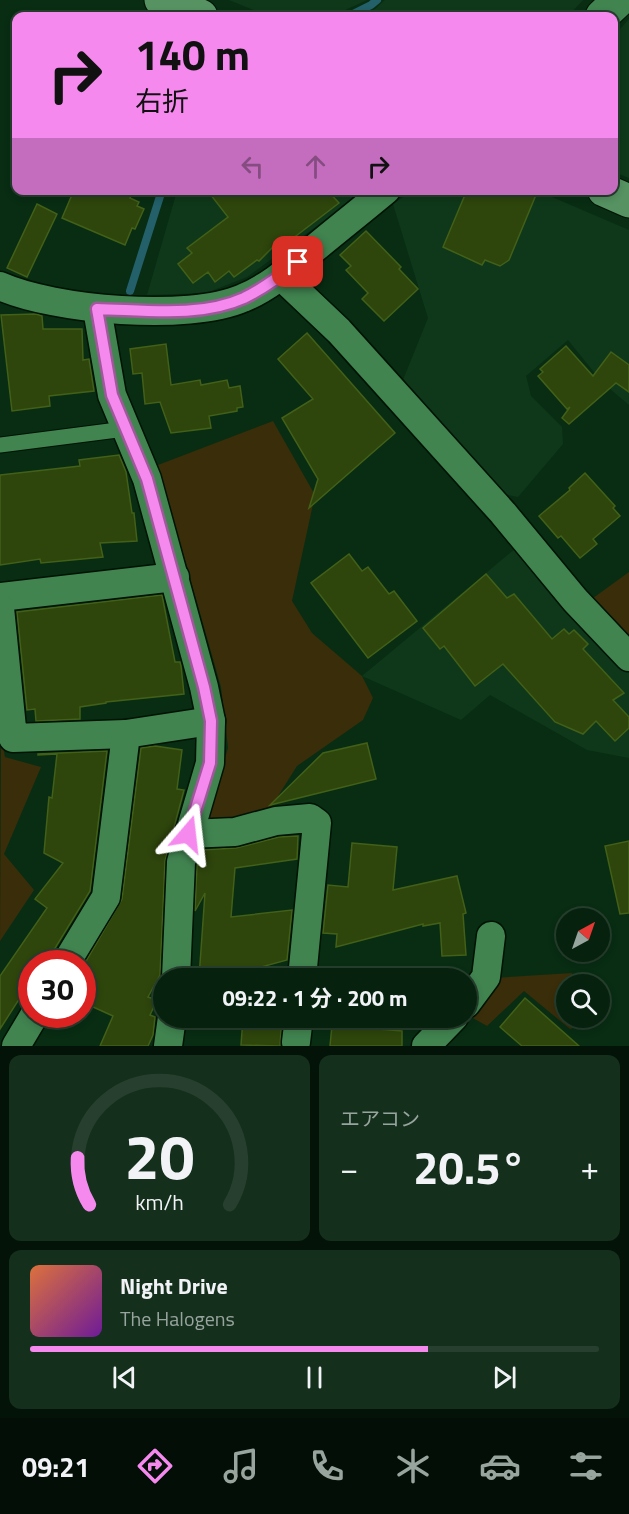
<!DOCTYPE html>
<html lang="ja">
<meta charset="utf-8">
<style>
:root{--surface:#06220e;--page:#142f1c;--text:#f1f3f6;--muted:#98a49e;--line:#273f2e;--accent:#f589ee}
body{margin:0;font-family:"Titillium Web","Noto Sans JP",sans-serif;background:var(--page);color:var(--text);height:100vh;display:flex;flex-direction:column;font-size:22px;white-space:nowrap}
*{box-sizing:border-box;margin:0}
p{font-size:20px;color:var(--muted)}
.icon{flex:none;width:33px;height:33px;fill:none;stroke:currentColor;stroke-width:2;stroke-linecap:round;stroke-linejoin:round}
.map{position:relative;height:1046px;overflow:hidden}
.drawer{display:flex;flex-direction:column;gap:9px;padding:9px;background:#031308;flex:1}
.drawer>*{flex:none}
.top-card{position:absolute;left:12px;top:12px;width:606px;height:183px;border-radius:12px;box-shadow:0 3px 9px #0003,0 0 0 2px var(--line);background:#f589ee;color:#111;overflow:hidden}
.needle{width:39px;rotate:40deg}
.controls{position:absolute;left:556px;top:908px;display:grid;gap:12px}
.controls a{display:grid;place-items:center;width:54px;height:54px;border-radius:50%;background:var(--surface);box-shadow:0 3px 9px #0003,0 0 0 2px var(--line);font-size:30px}
.speed{position:absolute;left:18px;top:950px;display:flex;gap:12px;font-size:30px;font-weight:700;text-align:center}
.speed>*{display:grid;place-content:center;width:78px;height:78px;border-radius:50%;background:var(--surface);box-shadow:0 3px 9px #0003,0 0 0 2px var(--line);line-height:1}
.speed .limit{border:9px solid #d22;background:#fff;color:#111}
.pin{position:absolute;display:grid;place-items:center;width:51px;height:51px;color:#fff;margin:-26px;border-radius:12px;box-shadow:0 3px 9px #0006}
.me{position:absolute;width:66px;margin:-33px;rotate:17deg;stroke-linejoin:round;filter:drop-shadow(0 0 4px #0008)}
.turn{display:flex;align-items:center;gap:21px;height:126px;padding:0 24px;font-size:27px}
.turn .icon{width:78px;height:78px;stroke-width:2.5}
.turn b{display:block;font-size:42px;line-height:51px}
.lanes{display:flex;align-items:center;height:57px;padding:0 24px;background:#0003;justify-content:center;gap:30px;direction:ltr}
.lanes .off{opacity:.35}
.big{font-size:45px;font-weight:700;line-height:1.1}
.drawer .tile{flex:1;display:flex;flex-direction:column;justify-content:center;gap:9px;min-width:0;padding:0 21px;border-radius:12px;background:var(--page)}
.drawer .dial{align-items:center;gap:0}
.dial svg{height:156px;overflow:visible;fill:none;stroke:var(--line);stroke-width:7;stroke-linecap:round;text-anchor:middle}
.dial text{fill:var(--text);stroke:none}
.song{display:flex;align-items:center;gap:18px}
.cover{width:72px;height:72px;border-radius:9px;background:linear-gradient(135deg,hsl(20 70% 55%),hsl(280 70% 35%))}
.played{height:6px;border-radius:3px;background:linear-gradient(90deg,var(--accent) 70%,var(--line) 70%)}
.keys{display:flex;justify-content:space-around;direction:ltr}
.heat{display:flex;justify-content:space-between;align-items:center;font-size:33px;direction:ltr}
.drawer .tiles{flex:1;display:grid;gap:9px;grid-template-columns:1fr 1fr}
.tile:last-child{grid-column:span 2}
.trip{position:absolute;left:153px;top:968px;width:324px;height:60px;border-radius:30px;background:var(--surface);box-shadow:0 3px 9px #0003,0 0 0 2px var(--line);font-weight:700;line-height:60px;text-align:center}
.dock{display:flex;height:96px;justify-content:space-around;align-items:center;background:#020e06;color:var(--muted)}
.dock .icon{width:42px;height:42px}
.dock .current{color:var(--accent)}
.dock b{font-size:27px;color:var(--text)}
.map>svg:first-child{display:block}
.built{fill:#0f381a}
.green{fill:#3a2d09}
.lines{fill:none;stroke-linecap:round;stroke-linejoin:round}
.stream{stroke:#23606a;stroke-width:8}
.building{fill:#2e450c;stroke:#426018;stroke-width:1.5}
.service-casing{stroke:#011305;stroke-width:17}
.minor-casing{stroke:#011305;stroke-width:31}
.tertiary-casing{stroke:#011305;stroke-width:35}
.trunk-casing{stroke:#011305;stroke-width:35}
.service{stroke:#418450;stroke-width:15}
.minor{stroke:#418450;stroke-width:28}
.tertiary{stroke:#418450;stroke-width:33}
.trunk{stroke:#569262;stroke-width:33}
.route-casing{stroke:#9f599b;stroke-width:15}
.route{stroke:#f589ee;stroke-width:10}
</style>
<div class="map">
<svg width="629" height="1046" viewBox="0 0 629 1046">
<rect width="100%" height="100%" fill="#082d13"/>
<g class="built">
<polygon points="229,0 367,0 332,16 268,16"/>
<polygon points="385,0 583,0 568,16 362,16 375,9"/>
<polygon points="629,19 629,178 614,172 614,36"/>
<polygon points="177,191 365,191 247,277 206,293 147,295"/>
<polygon points="412,191 538,191 629,230 629,405 602,382 568,340 526,376 531,396 562,427 563,444 518,497 499,493 403,380 428,318 393,204"/>
<polygon points="516,548 629,667 629,758 587,750 490,695 461,720 362,676"/>
</g>
<g class="green">
<polygon points="273,421 315,495 292,601 312,633 362,676 373,698 363,720 297,766 268,812 204,826 228,748 221,687 158,465"/>
<polygon points="629,572 629,642 589,601"/>
<polygon points="1,735 5,757 41,767 4,854 34,890 0,941"/>
<polygon points="572,973 576,984 567,984 567,1017 588,1017 590,1023 570,1029 524,991 487,1026 471,1017 493,978"/>
</g>
<g class="lines">
<g class="stream">
<polyline points="349,16 371,5 377,0"/>
<polyline points="130,291 162,190"/>
</g>
</g>
<g class="building">
<polygon points="74,190 133,190 130,198 139,202 137,206 144,209 135,229 132,228 125,245 62,218"/>
<polygon points="207,190 327,190 339,203 275,252 272,248 259,261 257,260 234,277 229,271 215,282 208,272 193,283 178,264 192,253 187,248 228,217"/>
<polygon points="467,190 538,190 509,260 500,266 485,260 482,265 443,247"/>
<polygon points="37,204 57,214 27,277 7,268"/>
<polygon points="366,231 401,267 399,269 418,289 384,321 362,299 368,293 346,270 351,266 340,255"/>
<polygon points="36,314 42,316 43,329 82,329 83,360 89,359 94,391 49,396 50,406 12,411 1,315"/>
<polygon points="307,333 395,433 309,508 318,479 282,418 313,399 278,359"/>
<polygon points="166,344 171,385 200,380 201,385 227,380 229,388 240,386 243,407 237,408 237,411 209,416 211,428 171,433 160,402 145,404 142,373 133,374 130,349"/>
<polygon points="566,346 593,376 611,352 629,365 629,392 616,383 569,424 562,418 570,407 567,409 538,376 543,372 540,369"/>
<polygon points="119,455 126,472 132,513 134,513 137,541 100,543 103,557 41,563 40,559 0,565 0,475 80,466 79,460"/>
<polygon points="585,473 615,506 613,508 620,516 593,539 597,544 580,558 561,536 558,538 539,516 570,490 569,488"/>
<polygon points="349,554 362,571 368,567 389,594 394,591 417,621 368,658 311,583"/>
<polygon points="486,574 507,598 514,594 552,639 564,629 569,634 574,630 588,644 583,649 624,693 613,700 629,717 629,728 615,741 596,721 583,734 555,722 503,664 475,686 444,646 440,649 423,628"/>
<polygon points="162,595 175,662 180,662 181,666 184,694 106,702 106,703 80,707 80,719 36,721 35,709 27,710 17,612"/>
<polygon points="367,743 376,779 270,805 323,753"/>
<polygon points="155,746 182,750 177,789 184,790 165,861 160,975 148,997 157,1000 150,1015 155,1017 153,1035 148,1046 100,1046 113,1016 82,1002 82,968 122,899 141,748"/>
<polygon points="107,751 90,891 46,963 32,963 32,979 0,1029 0,976 47,908 35,899 63,863 44,853 49,797 52,798 57,754 38,755 38,754"/>
<polygon points="298,836 297,859 235,868 231,917 292,910 287,960 261,967 262,978 199,978 205,893 195,911 197,865 202,850 236,848 279,837"/>
<polygon points="629,841 629,913 620,914 605,846"/>
<polygon points="352,843 397,847 393,890 457,876 466,913 463,914 466,955 442,956 440,923 423,926 423,924 336,947 337,934 323,933 328,885 348,887"/>
<polygon points="525,998 579,1046 522,1046 500,1027"/>
<polygon points="248,1017 282,1017 280,1046 241,1045 243,1018"/>
<polygon points="332,1025 402,1031 402,1046 330,1046"/>
</g>
<g class="lines">
<g class="service-casing">
<polyline id="service" points="0,445 125,429"/>
</g>
<g class="minor-casing">
<g id="minor">
<polyline points="281,276 339,331 503,513 575,600 629,657"/>
<path d="M0,286C54,310 188,322 243,298C270,287 293,266 315,248C338,229 362,210 386,190"/>
<polyline points="97,309 112,395 147,479 204,687 211,721 210,763 181,862 176,978"/>
<polyline points="0,597 175,577"/>
<polyline points="0,608 13,738 126,734 211,721"/>
<polyline points="188,834 235,832 276,821 310,818 317,823 302,978"/>
<polyline points="66,963 106,897 126,734"/>
<polyline points="466,1004 486,977 491,936"/>
<polyline points="296,1042 299,1017"/>
<polyline points="16,1046 35,1014"/>
<polyline points="168,1046 172,1017"/>
<polyline points="426,1046 454,1017"/>
</g>
</g>
<g class="tertiary-casing">
<polyline id="tertiary" points="602,16 619,0"/>
</g>
<g class="trunk-casing">
<g id="trunk">
<polyline points="161,0 201,16"/>
<polyline points="604,190 629,201"/>
</g>
</g>
<use href="#service" class="service"/>
<use href="#minor" class="minor"/>
<use href="#tertiary" class="tertiary"/>
<use href="#trunk" class="trunk"/>
</g>
<g class="lines">
<g class="route-casing">
<path id="route" d="M188,834L210,763L211,721L204,687L147,479L112,395L97,309C144,310 200,318 244,298C264,288 282,275 298,262"/>
</g>
<use href="#route" class="route"/>
</g>
</svg>
<div class="controls">
<a><svg class="needle" viewBox="-14 -14 28 28"><path d="M0-13l5 13h-10z" fill="#e53935"/><path d="M0 13l5-13h-10z" fill="#98a49e"/></svg></a>
<a><svg class="icon" aria-label="search" viewBox="0 0 24 24"><circle cx="10" cy="10" r="6"/><path d="M15 15l6 6"/></svg></a>
</div>
<div class="speed"><div class="limit">30</div></div>
<div class="pin" style="left:298px;top:262px;background:#d93025"><svg class="icon" aria-label="arrive" viewBox="0 0 24 24"><path d="M6 21V4h12l-3 4 3 4H6"/></svg></div>
<svg class="me" style="left:188px;top:834px" viewBox="-20 -20 40 40"><path d="M0-17L14 15 0 8-14 15z" fill="#f589ee" stroke="#fff" stroke-width="4"/></svg>
<div class="trip">09:22 · 1 分 · 200 m</div>
<div class="top-card">
<div class="turn"><svg class="icon" aria-label="right" viewBox="0 0 24 24"><path d="M7 20v-9h11M14 6l5 5-5 5"/></svg><div><b>140 m</b>右折</div></div>
<div class="lanes"><svg class="icon off" aria-label="left" viewBox="0 0 24 24"><path d="M17 20v-9H6M10 6l-5 5 5 5"/></svg><svg class="icon off" aria-label="ahead" viewBox="0 0 24 24"><path d="M12 20V5M6 11l6-6 6 6"/></svg><svg class="icon" aria-label="right" viewBox="0 0 24 24"><path d="M7 20v-9h11M14 6l5 5-5 5"/></svg></div>
</div>
</div>
<section class="drawer">
<div class="tiles">
<div class="tile dial"><svg viewBox="0 0 100 80">
<path d="M14 69A42 42 0 1 1 86 69"/>
<path d="M14 69A42 42 0 0 1 8 45" stroke="#f589ee"/>
<text x="50" y="56" font-size="32" font-weight="700">20</text>
<text x="50" y="72" font-size="11">km/h</text>
</svg></div>
<div class="tile"><p>エアコン</p>
<div class="heat"><a>−</a><b class="big">20.5°</b><a>+</a></div>
</div>
<div class="tile">
<div class="song"><i class="cover"></i><div><b>Night Drive</b><p>The Halogens</p></div></div>
<div class="played"></div>
<div class="keys"><svg class="icon" aria-label="previous" viewBox="0 0 24 24"><path d="M18 5L8 12l10 7zM5 5v14"/></svg><svg class="icon" aria-label="pause" viewBox="0 0 24 24"><path d="M8 5v14M16 5v14"/></svg><svg class="icon" aria-label="next" viewBox="0 0 24 24"><path d="M6 5l10 7-10 7zM19 5v14"/></svg></div>
</div>
</div>
</section>
<nav class="dock">
<b>09:21</b>
<svg class="icon current" aria-label="directions" viewBox="0 0 24 24"><path d="M12 3l9 9-9 9-9-9zM9 14v-3h6M13 9l2 2-2 2"/></svg>
<svg class="icon" aria-label="music" viewBox="0 0 24 24"><path d="M9 18V5l10-2v13"/><circle cx="6" cy="18" r="3"/><circle cx="16" cy="16" r="3"/></svg>
<svg class="icon" aria-label="phone" viewBox="0 0 24 24"><path d="M5 4h4l2 5-3 2q2 4 5 5l2-3 5 2v4C11 20 4 13 5 4z"/></svg>
<svg class="icon" aria-label="climate" viewBox="0 0 24 24"><path d="M12 3v18M4 7l16 10M4 17L20 7"/></svg>
<svg class="icon" aria-label="car" viewBox="0 0 24 24"><path d="M5 17H2v-5l4-1 3-4h7l3 4 3 1v5h-3M9 17h6M6 11h13"/><circle cx="7" cy="17" r="2"/><circle cx="17" cy="17" r="2"/></svg>
<svg class="icon" aria-label="filters" viewBox="0 0 24 24"><path d="M4 7h16M4 17h16"/><circle cx="9" cy="7" r="2"/><circle cx="15" cy="17" r="2"/></svg>
</nav>
